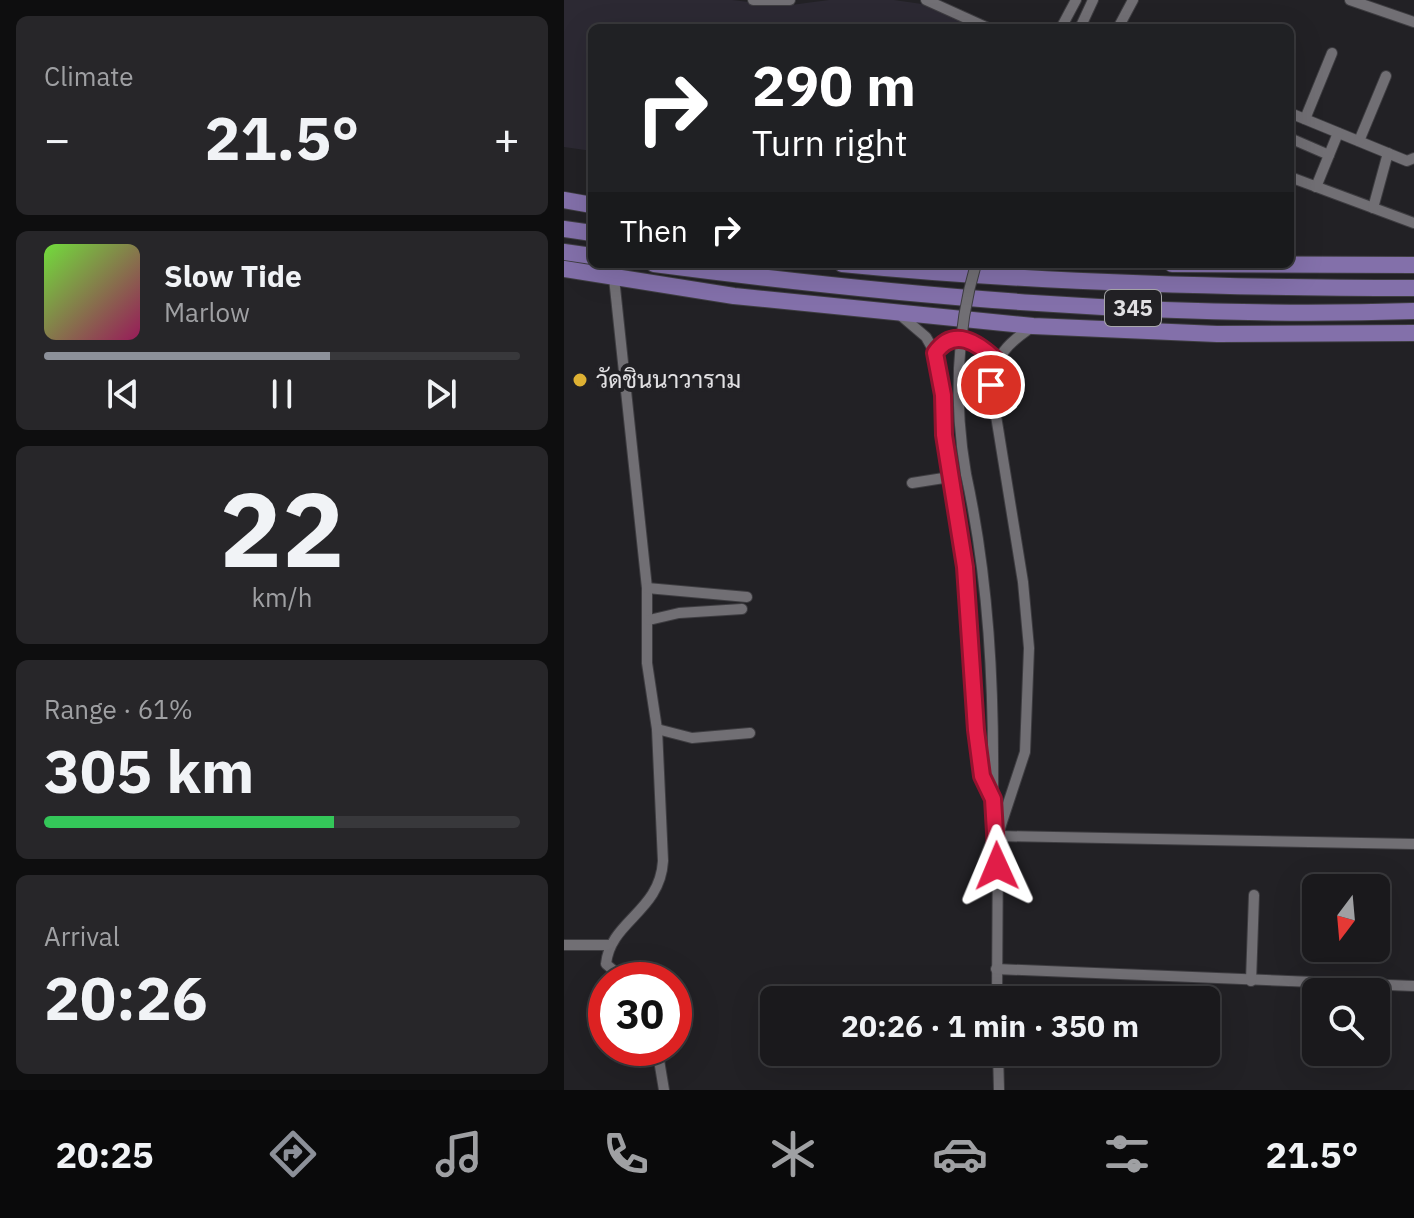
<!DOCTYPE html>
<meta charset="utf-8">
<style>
:root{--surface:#1a191c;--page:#272629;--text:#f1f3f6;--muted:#9fa0a3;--line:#38383b;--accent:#8c9099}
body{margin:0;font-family:"IBM Plex Sans",Sarabun,sans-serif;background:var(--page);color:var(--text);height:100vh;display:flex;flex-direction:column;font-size:30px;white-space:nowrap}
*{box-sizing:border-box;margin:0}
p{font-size:26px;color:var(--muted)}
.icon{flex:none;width:44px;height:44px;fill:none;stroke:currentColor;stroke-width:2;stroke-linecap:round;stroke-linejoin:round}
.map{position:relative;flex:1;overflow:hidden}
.drawer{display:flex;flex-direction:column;gap:16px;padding:16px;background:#0e0e0f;width:564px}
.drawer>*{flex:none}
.banner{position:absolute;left:24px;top:24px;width:706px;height:244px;border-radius:12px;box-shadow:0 8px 32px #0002,0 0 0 2px var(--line);background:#202124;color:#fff;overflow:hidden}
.needle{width:52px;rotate:196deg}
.buttons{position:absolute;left:738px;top:874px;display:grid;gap:16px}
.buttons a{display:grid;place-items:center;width:88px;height:88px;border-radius:12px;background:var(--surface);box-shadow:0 8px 32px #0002,0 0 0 2px var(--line);font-size:40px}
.speed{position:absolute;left:24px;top:962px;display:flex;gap:16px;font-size:40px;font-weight:700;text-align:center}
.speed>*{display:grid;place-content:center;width:104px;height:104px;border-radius:50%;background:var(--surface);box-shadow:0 8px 32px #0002,0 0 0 2px var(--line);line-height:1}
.speed .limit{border:12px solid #d22;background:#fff;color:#111}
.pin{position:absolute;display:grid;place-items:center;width:68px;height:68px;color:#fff;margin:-34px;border:4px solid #fff;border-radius:50%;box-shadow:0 2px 8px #0007}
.me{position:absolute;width:88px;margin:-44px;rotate:359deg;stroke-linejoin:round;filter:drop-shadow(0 0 6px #0008)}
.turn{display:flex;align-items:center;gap:28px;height:168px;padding:0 32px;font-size:36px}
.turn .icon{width:104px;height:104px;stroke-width:2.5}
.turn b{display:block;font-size:56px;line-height:68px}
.then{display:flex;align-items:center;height:76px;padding:0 32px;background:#0003;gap:16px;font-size:30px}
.big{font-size:60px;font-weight:700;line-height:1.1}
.drawer .tile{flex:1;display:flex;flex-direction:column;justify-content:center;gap:12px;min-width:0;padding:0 28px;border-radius:12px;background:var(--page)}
.drawer .dial{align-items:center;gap:0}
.dial b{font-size:104px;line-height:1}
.song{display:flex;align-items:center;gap:24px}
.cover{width:96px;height:96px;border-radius:12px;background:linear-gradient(135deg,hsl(100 70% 55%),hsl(330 70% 35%))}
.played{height:8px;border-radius:4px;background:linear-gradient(90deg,var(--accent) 60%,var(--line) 60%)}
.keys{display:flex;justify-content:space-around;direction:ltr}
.heat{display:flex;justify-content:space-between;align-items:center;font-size:44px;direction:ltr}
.charge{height:12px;border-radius:6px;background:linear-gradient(90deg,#34c759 61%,var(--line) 0)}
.trip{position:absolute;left:196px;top:986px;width:460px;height:80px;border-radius:12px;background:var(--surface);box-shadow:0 8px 32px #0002,0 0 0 2px var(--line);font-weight:700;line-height:80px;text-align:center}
.tabs{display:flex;height:128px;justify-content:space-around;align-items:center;background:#0a0a0b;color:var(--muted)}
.tabs .icon{width:56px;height:56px}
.tabs .selected{color:var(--accent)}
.tabs b{font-size:36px;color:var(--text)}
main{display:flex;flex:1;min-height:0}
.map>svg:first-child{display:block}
.built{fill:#2c2933}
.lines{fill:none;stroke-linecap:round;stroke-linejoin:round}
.street-casing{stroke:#3e3d41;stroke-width:12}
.primary-casing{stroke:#3e3d41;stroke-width:18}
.street{stroke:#716f74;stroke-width:10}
.primary{stroke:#8370aa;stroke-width:16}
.street-bridge-casing{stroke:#3e3d41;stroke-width:12;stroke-linecap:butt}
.street-bridge{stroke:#716f74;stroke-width:10}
.route-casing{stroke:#92132f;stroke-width:20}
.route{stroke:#e11d48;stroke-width:14}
.poi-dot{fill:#deb133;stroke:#222125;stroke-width:3}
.labels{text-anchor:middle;stroke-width:8;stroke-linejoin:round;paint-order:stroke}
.shield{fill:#222125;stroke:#a8a7aa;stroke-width:2}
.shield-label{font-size:22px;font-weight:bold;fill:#e1e0e3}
.poi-label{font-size:24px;fill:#e1e0e3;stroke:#222125;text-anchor:start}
</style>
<main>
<section class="drawer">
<div class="tile"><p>Climate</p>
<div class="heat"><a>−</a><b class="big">21.5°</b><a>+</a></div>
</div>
<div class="tile">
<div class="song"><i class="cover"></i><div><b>Slow Tide</b><p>Marlow</p></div></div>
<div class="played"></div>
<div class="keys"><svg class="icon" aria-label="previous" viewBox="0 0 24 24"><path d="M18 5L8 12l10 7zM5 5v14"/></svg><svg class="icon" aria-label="pause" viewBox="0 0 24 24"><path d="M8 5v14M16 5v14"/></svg><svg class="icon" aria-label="next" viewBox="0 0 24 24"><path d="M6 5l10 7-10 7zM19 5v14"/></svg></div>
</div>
<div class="tile dial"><b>22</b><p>km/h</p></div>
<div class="tile"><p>Range · 61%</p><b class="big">305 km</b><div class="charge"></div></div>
<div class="tile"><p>Arrival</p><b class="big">20:26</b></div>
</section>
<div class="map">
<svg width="850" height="1090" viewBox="0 0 850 1090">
<rect width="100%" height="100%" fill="#222125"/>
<polygon class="built" points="0,0 168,0 219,6 265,0 330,0 365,5 414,28 28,28 28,151 0,147"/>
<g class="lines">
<g class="street-casing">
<g id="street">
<polyline points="189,0 226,0"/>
<polyline points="362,0 424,28"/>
<polyline points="786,0 850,22"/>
<polyline points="497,28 512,0"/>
<polyline points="516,28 529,0"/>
<polyline points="554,28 569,0"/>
<polyline points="726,113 843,161 850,158"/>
<polyline points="741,119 768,53"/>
<polyline points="728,139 765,155"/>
<polyline points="795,141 822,76"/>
<polyline points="726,177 850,223"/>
<polyline points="752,187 774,133"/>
<polyline points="809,208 824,153"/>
<path d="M50,278L83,588V663L93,729L99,861C96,912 46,921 42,964L61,980"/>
<polyline points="335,314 362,337 371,353 379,395 380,435 408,636 412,730 418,776 429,799 434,836 433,1000"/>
<path d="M371,353C390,326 414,343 432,360"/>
<path d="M402,474C425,580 430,685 429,793"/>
<polyline points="348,483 386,477"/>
<polyline points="83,588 183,597"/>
<polyline points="85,620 115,613 178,609"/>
<polyline points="93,729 128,738 186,733"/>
<path d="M435,831L461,752L465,648L459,582L427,385C431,356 444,343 468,327"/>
<polyline points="434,836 850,844"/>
<polyline points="0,945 45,945"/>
<polyline points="432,969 850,986"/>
<polyline points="687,981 690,895"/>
<polyline points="93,1048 100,1090"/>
<polyline points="434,1052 435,1090"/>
</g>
</g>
<g class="primary-casing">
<g id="primary">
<polyline points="0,200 28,205"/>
<polyline points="0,229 28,233"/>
<polyline points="0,252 28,256"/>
<path d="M90,264C342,297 596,319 850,311"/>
<path d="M278,264C469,283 659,288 850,288"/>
<polyline points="608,264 850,265"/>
<polyline points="0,269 170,296 469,326 653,334 850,333"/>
</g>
</g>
<use href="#street" class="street"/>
<use href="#primary" class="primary"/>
<g class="street-bridge-casing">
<path id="street-bridge" d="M402,474C390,405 392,331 412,264"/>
</g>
<use href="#street-bridge" class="street-bridge"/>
</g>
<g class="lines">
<g class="route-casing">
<path id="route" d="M427,385L432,360C414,343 390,326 371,353L379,395L380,435L401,567L412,730L418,776L429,799L433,866"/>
</g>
<use href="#route" class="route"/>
</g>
<circle class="poi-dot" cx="16" cy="380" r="8"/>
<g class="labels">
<rect class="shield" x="541" y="290" width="56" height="36" rx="6"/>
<g class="shield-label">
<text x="569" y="316">345</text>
</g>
<g class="poi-label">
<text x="32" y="388">วัดชินนาวาราม</text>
</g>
</g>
</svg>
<div class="buttons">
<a><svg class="needle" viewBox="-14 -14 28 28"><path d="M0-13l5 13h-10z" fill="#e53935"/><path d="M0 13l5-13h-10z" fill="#9fa0a3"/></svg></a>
<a><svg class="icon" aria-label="search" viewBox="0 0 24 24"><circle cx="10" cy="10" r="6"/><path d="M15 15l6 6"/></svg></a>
</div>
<div class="speed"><div class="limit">30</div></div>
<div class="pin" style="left:427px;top:385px;background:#d93025"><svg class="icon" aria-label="arrive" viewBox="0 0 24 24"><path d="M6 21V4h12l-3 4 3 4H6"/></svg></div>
<svg class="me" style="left:433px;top:866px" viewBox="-20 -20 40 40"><path d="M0-17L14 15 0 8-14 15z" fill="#e11d48" stroke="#fff" stroke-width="4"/></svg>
<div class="trip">20:26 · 1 min · 350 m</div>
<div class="banner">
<div class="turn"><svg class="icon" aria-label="right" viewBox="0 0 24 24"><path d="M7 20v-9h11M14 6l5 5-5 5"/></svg><div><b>290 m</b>Turn right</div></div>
<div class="then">Then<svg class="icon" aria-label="right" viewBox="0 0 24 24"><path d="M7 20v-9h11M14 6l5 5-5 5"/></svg></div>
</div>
</div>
</main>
<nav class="tabs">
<b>20:25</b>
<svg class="icon selected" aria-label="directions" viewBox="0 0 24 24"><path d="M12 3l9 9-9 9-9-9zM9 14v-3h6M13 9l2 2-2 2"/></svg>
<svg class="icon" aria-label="music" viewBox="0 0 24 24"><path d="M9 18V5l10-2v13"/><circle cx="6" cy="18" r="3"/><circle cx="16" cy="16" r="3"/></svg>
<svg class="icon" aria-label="phone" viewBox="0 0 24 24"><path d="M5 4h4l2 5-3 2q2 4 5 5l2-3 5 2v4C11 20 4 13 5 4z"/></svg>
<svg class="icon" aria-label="climate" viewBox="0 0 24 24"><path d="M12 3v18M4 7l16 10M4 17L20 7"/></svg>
<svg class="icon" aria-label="car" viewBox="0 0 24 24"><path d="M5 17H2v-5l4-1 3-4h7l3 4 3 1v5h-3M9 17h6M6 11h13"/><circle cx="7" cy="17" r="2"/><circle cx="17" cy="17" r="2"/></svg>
<svg class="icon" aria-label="filters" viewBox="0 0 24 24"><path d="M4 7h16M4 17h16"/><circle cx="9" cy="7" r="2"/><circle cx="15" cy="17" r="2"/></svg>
<b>21.5°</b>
</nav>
